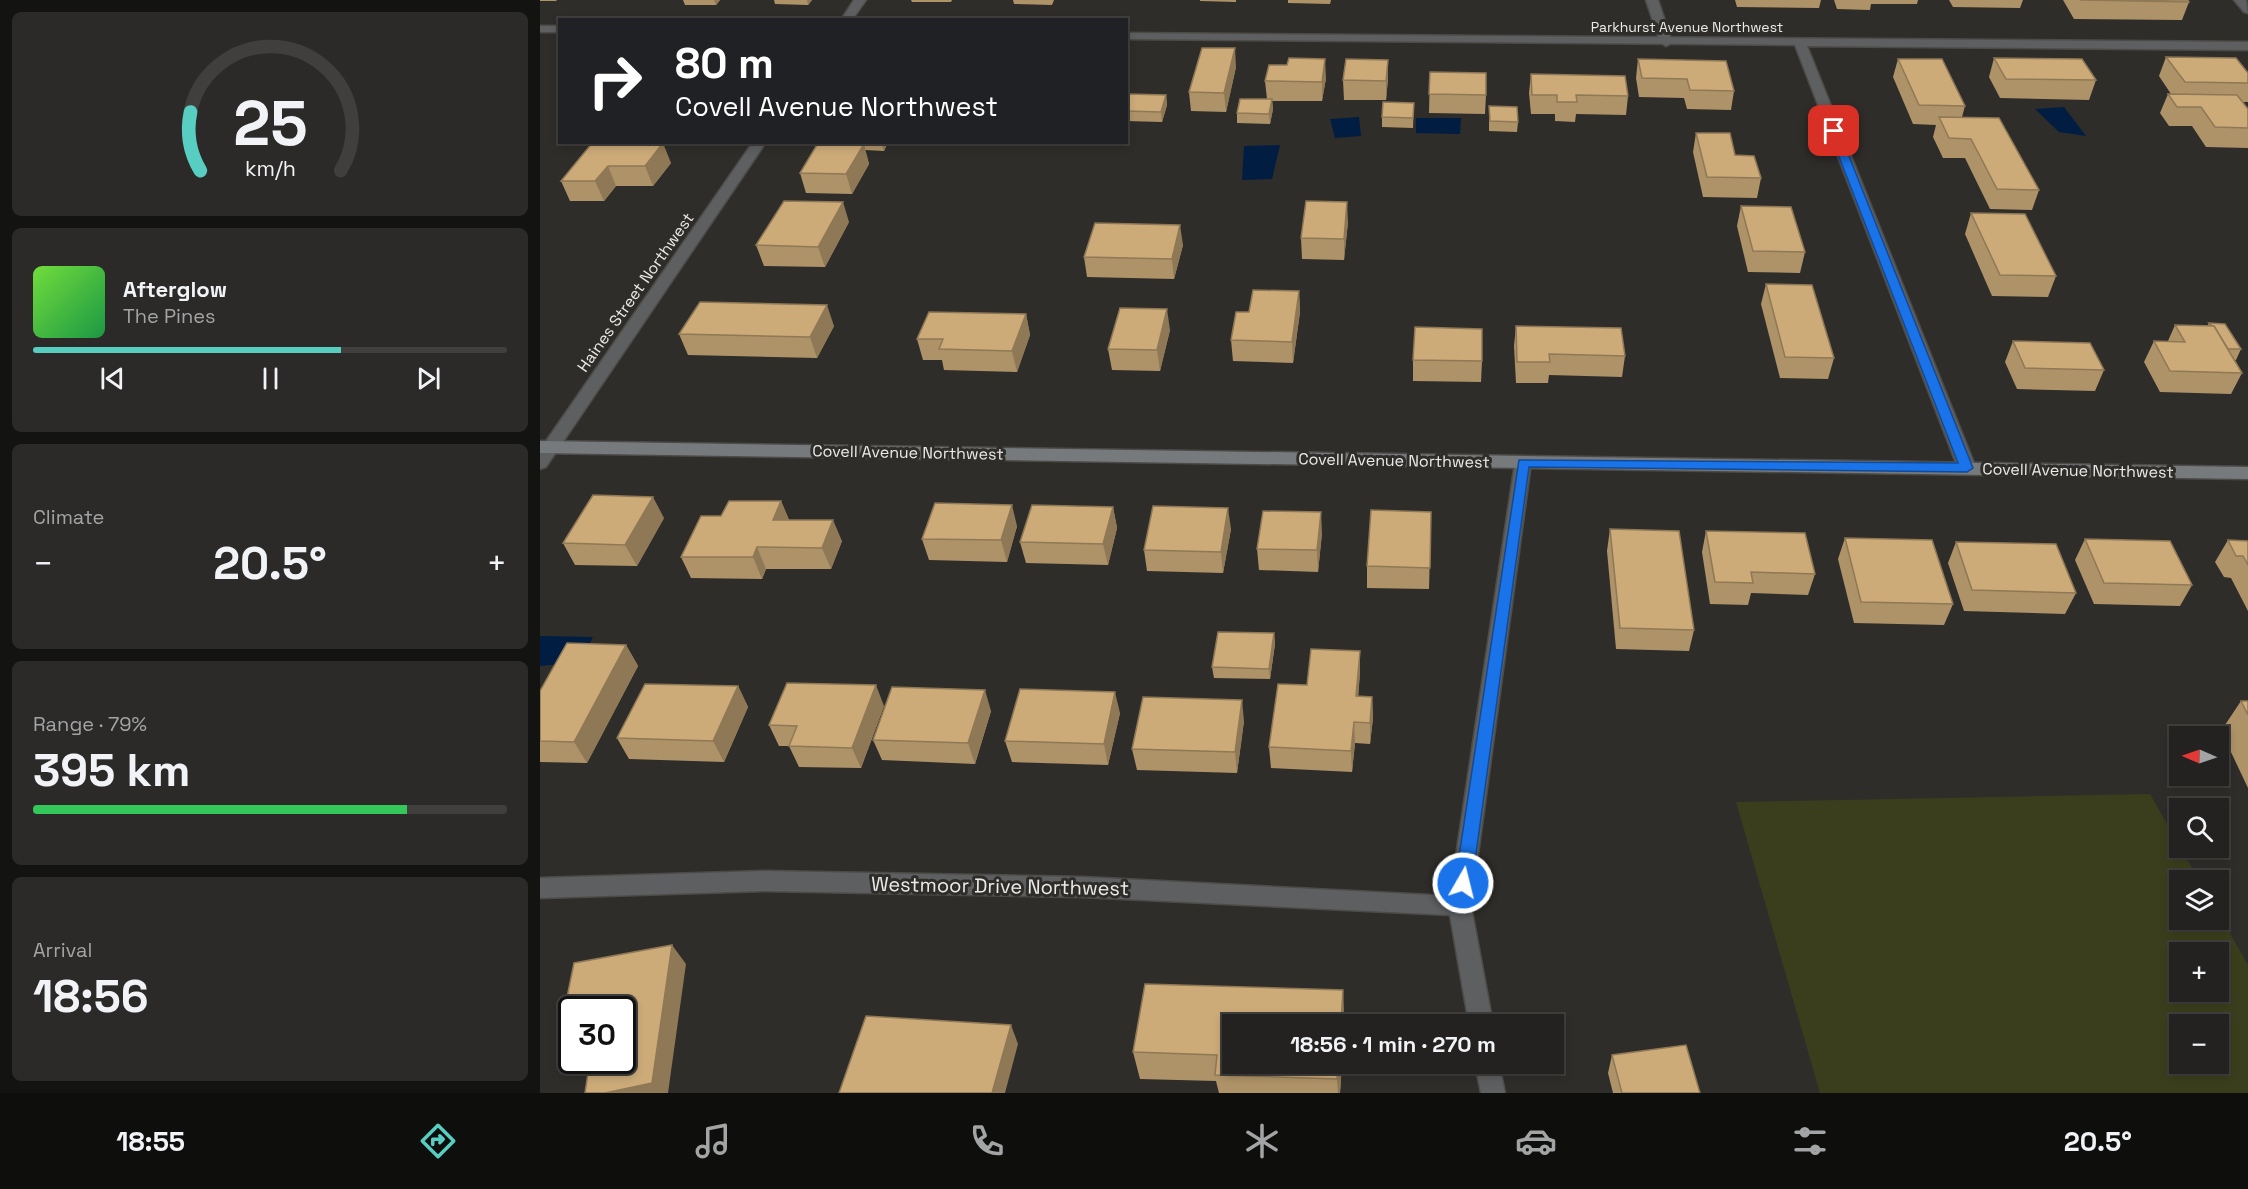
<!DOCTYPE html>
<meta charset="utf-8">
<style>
:root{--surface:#232220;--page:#2b2a29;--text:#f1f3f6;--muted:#a3a4a5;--line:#403f3e;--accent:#57cec1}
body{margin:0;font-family:"Space Grotesk",sans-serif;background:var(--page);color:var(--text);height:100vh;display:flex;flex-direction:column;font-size:22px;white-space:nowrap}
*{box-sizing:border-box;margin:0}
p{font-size:20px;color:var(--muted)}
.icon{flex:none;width:33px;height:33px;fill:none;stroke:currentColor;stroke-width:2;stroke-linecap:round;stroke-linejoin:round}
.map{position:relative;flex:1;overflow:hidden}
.panel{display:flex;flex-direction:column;gap:12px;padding:12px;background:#131312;width:540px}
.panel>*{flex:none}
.top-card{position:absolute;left:18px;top:18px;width:570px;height:126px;border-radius:0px;box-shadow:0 3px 9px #0003,0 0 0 2px var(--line);background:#202124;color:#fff;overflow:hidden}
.needle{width:39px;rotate:272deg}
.buttons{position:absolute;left:1629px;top:726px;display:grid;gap:12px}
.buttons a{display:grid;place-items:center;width:60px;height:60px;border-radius:0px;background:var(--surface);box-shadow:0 3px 9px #0003,0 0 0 2px var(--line);font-size:30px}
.speed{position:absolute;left:18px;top:996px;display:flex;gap:12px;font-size:30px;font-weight:700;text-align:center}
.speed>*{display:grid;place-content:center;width:78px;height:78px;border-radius:50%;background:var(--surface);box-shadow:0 3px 9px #0003,0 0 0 2px var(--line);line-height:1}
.speed .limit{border:3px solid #111;border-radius:9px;background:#fff;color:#111}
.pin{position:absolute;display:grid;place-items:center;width:51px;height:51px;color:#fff;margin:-26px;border-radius:12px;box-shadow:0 3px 9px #0006}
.me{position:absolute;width:66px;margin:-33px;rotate:8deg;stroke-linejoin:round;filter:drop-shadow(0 0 4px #0008)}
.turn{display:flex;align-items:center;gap:21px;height:126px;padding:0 18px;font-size:27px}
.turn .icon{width:78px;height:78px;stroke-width:2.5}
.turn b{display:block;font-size:42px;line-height:51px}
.big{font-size:45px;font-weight:700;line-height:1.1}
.panel .tile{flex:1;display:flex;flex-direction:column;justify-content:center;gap:9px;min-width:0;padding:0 21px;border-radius:9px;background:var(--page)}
.panel .dial{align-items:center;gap:0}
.dial svg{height:156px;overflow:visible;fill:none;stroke:var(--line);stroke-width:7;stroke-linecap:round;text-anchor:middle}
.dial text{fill:var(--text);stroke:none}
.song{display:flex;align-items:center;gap:18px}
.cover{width:72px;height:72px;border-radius:9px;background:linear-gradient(135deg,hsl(100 70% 55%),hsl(140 70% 35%))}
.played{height:6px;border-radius:3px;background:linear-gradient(90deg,var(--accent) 65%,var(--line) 65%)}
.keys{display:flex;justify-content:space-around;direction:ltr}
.heat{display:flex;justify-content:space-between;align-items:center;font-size:33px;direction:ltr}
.charge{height:9px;border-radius:4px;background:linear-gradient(90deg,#34c759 79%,var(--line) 0)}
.trip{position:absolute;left:682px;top:1014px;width:342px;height:60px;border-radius:0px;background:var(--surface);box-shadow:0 3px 9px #0003,0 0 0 2px var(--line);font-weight:700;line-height:60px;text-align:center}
.tab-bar{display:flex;height:96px;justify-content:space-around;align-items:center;background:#0e0e0d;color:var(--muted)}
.tab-bar .icon{width:42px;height:42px}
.tab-bar .active{color:var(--accent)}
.tab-bar b{font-size:27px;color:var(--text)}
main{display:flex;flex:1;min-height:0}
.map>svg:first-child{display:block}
.green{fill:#3b3e1c;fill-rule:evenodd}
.water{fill:#011d41}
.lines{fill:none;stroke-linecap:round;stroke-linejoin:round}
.lane-casing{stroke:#4d4b48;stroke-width:3}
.street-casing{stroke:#4d4b48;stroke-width:3}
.secondary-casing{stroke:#4d4b48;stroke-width:3}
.lane{fill:#5d5f60;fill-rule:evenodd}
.street{fill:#5d5f60;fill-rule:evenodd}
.secondary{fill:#777a7c;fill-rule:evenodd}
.wall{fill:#af9368}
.shaded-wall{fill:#8f7855}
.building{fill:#ccab79;stroke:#8f7855;stroke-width:1.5}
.route{fill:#1a73e8;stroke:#114b97;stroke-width:1.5}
.labels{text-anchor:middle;stroke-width:6;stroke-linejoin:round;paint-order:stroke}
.far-street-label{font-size:14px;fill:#eceae8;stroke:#2f2d2a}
.street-label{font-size:16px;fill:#eceae8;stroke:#2f2d2a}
.near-street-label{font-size:20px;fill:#eceae8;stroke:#2f2d2a}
</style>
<main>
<section class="panel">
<div class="tile dial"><svg viewBox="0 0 100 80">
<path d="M14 69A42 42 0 1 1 86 69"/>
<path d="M14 69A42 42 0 0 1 9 39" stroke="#57cec1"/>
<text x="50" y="56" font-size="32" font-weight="700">25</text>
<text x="50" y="72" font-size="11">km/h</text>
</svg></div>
<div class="tile">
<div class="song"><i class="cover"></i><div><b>Afterglow</b><p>The Pines</p></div></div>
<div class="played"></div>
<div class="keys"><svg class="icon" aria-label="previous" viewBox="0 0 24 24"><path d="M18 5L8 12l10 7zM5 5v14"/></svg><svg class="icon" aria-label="pause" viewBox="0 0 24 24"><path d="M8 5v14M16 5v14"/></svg><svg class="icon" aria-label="next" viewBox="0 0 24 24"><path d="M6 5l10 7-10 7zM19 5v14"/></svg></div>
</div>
<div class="tile"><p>Climate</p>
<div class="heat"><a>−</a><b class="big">20.5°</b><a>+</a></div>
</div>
<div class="tile"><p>Range · 79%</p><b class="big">395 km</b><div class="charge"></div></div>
<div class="tile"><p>Arrival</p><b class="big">18:56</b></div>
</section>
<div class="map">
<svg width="1708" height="1093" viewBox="0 0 1708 1093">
<rect width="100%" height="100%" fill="#2f2d2a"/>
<path class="green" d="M1610,794L1659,880H1640V920H1678L1679,914L1708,965V1093H1280L1196,802ZM1640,952H1678V992H1640ZM1678,1024V1064H1640V1024Z"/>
<g class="water">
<polygon points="1524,107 1546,136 1519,132 1495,109"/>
<polygon points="819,117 821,136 795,138 790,119"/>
<polygon points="876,118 921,118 920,134 876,133"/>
<polygon points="740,145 732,179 702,180 704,146"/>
<polygon points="0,636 53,637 41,662 0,666"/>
</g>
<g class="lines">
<g class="lane-casing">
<polygon id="lane" points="1106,0 1118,0 1132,42 1130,44 1126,46 1120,42"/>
</g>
<g class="street-casing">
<g id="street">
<polygon points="314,0 326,0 312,20 301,20"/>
<polygon points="1694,0 1706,0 1708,13 1704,12"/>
<rect x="0" y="26" width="20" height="6"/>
<polygon points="586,33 1708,42 1708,50 1267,46 1436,468 1433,472 1421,472 1418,468 1255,45 586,39"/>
<polygon points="213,142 226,142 6,467 0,469 0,450"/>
<polygon points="983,457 989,459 991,463 931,906 953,1024 929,1024 910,915 543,897 225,891 0,898 0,878 225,871 543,877 910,896 975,463 977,459"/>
<polygon points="935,1064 959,1064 965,1093 941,1093"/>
</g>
</g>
<g class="secondary-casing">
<polygon id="secondary" points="0,441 1708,467 1708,479 0,453"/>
</g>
<use href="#lane" class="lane"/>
<use href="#street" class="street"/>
<use href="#secondary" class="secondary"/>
</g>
<g class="wall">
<polygon points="0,0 17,0 16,1 0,1"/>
<polygon points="143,0 180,0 176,5 145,5"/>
<polygon points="234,0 272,0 268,5 235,4"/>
<polygon points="371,0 412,0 411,2 372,2"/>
<polygon points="473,0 514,0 512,5 474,4"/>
<polygon points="660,0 696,0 696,2 660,1"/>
<polygon points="748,0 791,0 790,4 748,3"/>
<polygon points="1195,0 1281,0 1279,8 1197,7"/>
<polygon points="1294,0 1378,0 1377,4 1331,4 1330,10 1297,9"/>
<polygon points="1409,0 1483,0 1480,8 1413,7"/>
<polygon points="1523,0 1648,0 1649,2 1642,20 1534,19"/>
<polygon points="1626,57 1708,73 1708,102 1703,102 1708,109 1708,148 1666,147 1652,126 1629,126 1620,113 1628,94 1631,94 1619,76"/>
<polygon points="1454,58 1556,80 1549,100 1460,98 1449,77"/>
<polygon points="1098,59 1194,91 1191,110 1147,109 1144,98 1099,97 1096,78"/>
<polygon points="1358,59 1425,106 1422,117 1499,190 1492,210 1450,209 1425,158 1403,158 1393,137 1396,125 1373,124 1353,77"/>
<polygon points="848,60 848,79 846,100 804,100 803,80"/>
<polygon points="696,67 686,112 651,111 649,92"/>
<polygon points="890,72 946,95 945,114 889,113"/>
<polygon points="991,74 1088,96 1086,115 1036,114 1035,122 1015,121 1015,114 991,114 989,93"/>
<polygon points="786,78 782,101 732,101 733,109 730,124 697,123 697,113 727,99 725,81"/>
<polygon points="626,95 627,105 622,122 586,121 586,98"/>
<polygon points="874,103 873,128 842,127 842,117"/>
<polygon points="949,106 978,122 977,132 949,131"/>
<polygon points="1156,133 1195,155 1221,178 1217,198 1163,197 1153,152"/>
<polygon points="53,142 131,163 113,186 76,186 64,201 30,201 21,181"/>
<polygon points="292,142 348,142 344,151 325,150 329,164 312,194 266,193 260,173 293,143"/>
<polygon points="1201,206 1265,252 1260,273 1208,272 1197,226"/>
<polygon points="1431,213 1516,276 1508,297 1452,296 1425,234"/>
<polygon points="309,222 285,267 224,266 216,245"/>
<polygon points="808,222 804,260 762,259 761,238"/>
<polygon points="643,245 634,279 547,277 544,257"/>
<polygon points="1226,284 1294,358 1288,379 1240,378 1221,304"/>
<polygon points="759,291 760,312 753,363 693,361 691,340"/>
<polygon points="486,314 490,335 477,372 404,370 402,360 383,360 377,339"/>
<polygon points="1669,323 1701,349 1696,360 1695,360 1702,373 1691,394 1620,392 1604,362 1614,341 1628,341 1635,325 1668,325"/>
<polygon points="294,326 277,358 148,355 139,334"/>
<polygon points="976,326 1085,356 1082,377 1009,375 1008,383 976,383 974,346"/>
<polygon points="630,330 620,371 572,370 568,349"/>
<polygon points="1473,341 1564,370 1555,391 1477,389 1465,362"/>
<polygon points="873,360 942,361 941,382 873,381"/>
<polygon points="241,501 249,520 302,541 291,569 226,569 222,579 151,578 141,557 181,516"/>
<polygon points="573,507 577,528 568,565 486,563 480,542"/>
<polygon points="891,512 889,589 827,588 827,566"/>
<polygon points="124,518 97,566 35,565 23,543"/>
<polygon points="477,526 467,562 389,560 382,539"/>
<polygon points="691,529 683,573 607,571 604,550"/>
<polygon points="1070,529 1154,630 1149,651 1076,649 1067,551"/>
<polygon points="1166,531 1275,574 1268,595 1211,593 1208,605 1170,604 1162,552"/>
<polygon points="782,533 778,572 719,570 717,549"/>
<polygon points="1305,538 1413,604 1404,625 1314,623 1298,559"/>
<polygon points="1545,539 1652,585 1640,606 1554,604 1535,560"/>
<polygon points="1688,540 1708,541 1708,611 1691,578 1684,577 1675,562"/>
<polygon points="1416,542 1536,593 1525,614 1424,611 1408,563"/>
<polygon points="734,633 735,644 730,679 674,678 672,667"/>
<polygon points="86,645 98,666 47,763 0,762 0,691"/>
<polygon points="820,672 818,696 832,697 833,718 830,744 815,743 812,772 731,768 729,747 767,685"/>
<polygon points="198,686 208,707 184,762 89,759 77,738"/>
<polygon points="1701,701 1708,701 1708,788 1681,731"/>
<polygon points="344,706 321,768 259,767 249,746 239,746 229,725"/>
<polygon points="451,711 435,764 342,760 333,740"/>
<polygon points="580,713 568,765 472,762 465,741"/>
<polygon points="704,721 697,773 597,770 592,749"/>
<polygon points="605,984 803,990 804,1024 693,1024 693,1064 802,1064 800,1093 679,1093 676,1081 600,1079 593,1052"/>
<polygon points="1072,1055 1160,1093 1073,1093 1068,1073"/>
</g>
<g class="shaded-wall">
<polygon points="174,0 180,0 176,5"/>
<polygon points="267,0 272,0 268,5"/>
<polygon points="695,48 696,67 686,112 684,93"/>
<polygon points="785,59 786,78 782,101 782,82"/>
<polygon points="848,60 848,79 846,100 846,81"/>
<polygon points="586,62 588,73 586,78"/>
<polygon points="626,95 627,105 622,122 621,112"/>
<polygon points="732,99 733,109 730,124 729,114"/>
<polygon points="341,142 348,142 344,151"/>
<polygon points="123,143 131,163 113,186 105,166"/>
<polygon points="324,144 329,164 312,194 306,174"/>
<polygon points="68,166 76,186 64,201 55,181"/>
<polygon points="303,202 309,222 285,267 278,247"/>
<polygon points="807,202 808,222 804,260 804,239"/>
<polygon points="640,225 643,245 634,279 632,259"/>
<polygon points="759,291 760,312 753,363 752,342"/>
<polygon points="287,305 294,326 277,358 270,337"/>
<polygon points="627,309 630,330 620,371 617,350"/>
<polygon points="486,314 490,335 477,372 472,351"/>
<polygon points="113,497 124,518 97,566 85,545"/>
<polygon points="241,501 250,522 233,520"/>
<polygon points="472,505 477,526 467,562 461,540"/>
<polygon points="573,507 577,528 568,565 563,544"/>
<polygon points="688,508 691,529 683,573 681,552"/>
<polygon points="781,512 782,533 778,572 777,550"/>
<polygon points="293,520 302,541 291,569 282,548"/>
<polygon points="217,547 226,569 222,579 213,557"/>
<polygon points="734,633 735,644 730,679 729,669"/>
<polygon points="86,645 98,666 47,763 34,742"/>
<polygon points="820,651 820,672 817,717 816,696"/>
<polygon points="336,685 344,706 321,768 312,748"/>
<polygon points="198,686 208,707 184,762 173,741"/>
<polygon points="445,690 451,711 435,764 428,743"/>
<polygon points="575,692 580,713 568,765 564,744"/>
<polygon points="832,697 833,718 830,744 830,723"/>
<polygon points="702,700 704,721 697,773 695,752"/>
<polygon points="814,722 815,743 812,772 811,751"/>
<polygon points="132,945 146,964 128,1093 65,1093"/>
<polygon points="803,990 804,1024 801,1024"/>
<polygon points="61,1000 68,1010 32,1010 32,1014 25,1007"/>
<polygon points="471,1025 478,1044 465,1093 452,1093"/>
<polygon points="798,1064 802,1064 800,1093 798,1093 797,1079"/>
</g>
<g class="building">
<polygon points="1540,0 1648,0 1649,2"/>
<polygon points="662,48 695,48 684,93 649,92"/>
<polygon points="1626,57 1696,58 1708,73 1708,83 1645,82"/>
<polygon points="749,58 785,59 782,82 725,81 729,65 747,65"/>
<polygon points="1454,58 1542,59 1556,80 1466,79"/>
<polygon points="806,59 848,60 846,81 803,80"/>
<polygon points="1098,59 1186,61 1194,91 1150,90 1147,79 1102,78"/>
<polygon points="1358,59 1402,59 1425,106 1379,105"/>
<polygon points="890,72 946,73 946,95 889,94"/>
<polygon points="991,74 1085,76 1088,96 1036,95 1037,102 1017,102 1017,95 992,95"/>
<polygon points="588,94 626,95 621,112 586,111 586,98"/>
<polygon points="1628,94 1697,95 1708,109 1708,128 1675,127 1661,107 1637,107"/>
<polygon points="700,99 732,99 729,114 697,113"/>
<polygon points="843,102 874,103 873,118 842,117"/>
<polygon points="949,106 977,107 978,122 950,121"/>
<polygon points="1399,117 1459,118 1499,190 1457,189 1431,139 1409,138"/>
<polygon points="1156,133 1190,133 1195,155 1214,156 1221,178 1167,177"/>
<polygon points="53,142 101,142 123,143 105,166 68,166 55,181 21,181"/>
<polygon points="278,143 324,144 306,174 260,173"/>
<polygon points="244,201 303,202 278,247 216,245"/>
<polygon points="766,201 807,202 804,239 761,238"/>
<polygon points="1201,206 1251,207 1265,252 1213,251"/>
<polygon points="1431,213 1485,214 1516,276 1460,275"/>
<polygon points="555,223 640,225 632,259 544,257"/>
<polygon points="1226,284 1272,285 1294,358 1245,357"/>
<polygon points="713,290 759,291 752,342 691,340 696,312 709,312"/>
<polygon points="160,302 287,305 270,337 139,334"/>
<polygon points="580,308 627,309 617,350 568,349"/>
<polygon points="389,312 486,314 472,351 399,349 403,339 377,339"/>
<polygon points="1669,323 1685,324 1701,349 1688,349 1674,326 1671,325"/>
<polygon points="1635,325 1674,326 1702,373 1630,371 1614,341 1645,342"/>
<polygon points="976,326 1081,328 1085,356 1009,354 1010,362 977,362"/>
<polygon points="875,327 942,329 942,361 873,360"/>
<polygon points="1473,341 1550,343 1564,370 1485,368"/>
<polygon points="53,495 113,497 85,545 23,543"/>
<polygon points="189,501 241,501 233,520 293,520 282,548 217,547 213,557 141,557 161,516 181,516"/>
<polygon points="395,503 472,505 461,540 382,539"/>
<polygon points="492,505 573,507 563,544 480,542"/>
<polygon points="613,506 688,508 681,552 604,550"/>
<polygon points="831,510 891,512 890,568 827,566"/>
<polygon points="723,511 781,512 777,550 717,549"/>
<polygon points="1070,529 1139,531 1154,630 1080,628"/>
<polygon points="1166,531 1265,533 1275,574 1211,572 1213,583 1175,582"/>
<polygon points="1305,538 1392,540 1413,604 1321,602"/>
<polygon points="1545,539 1630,541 1652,585 1564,583"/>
<polygon points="1688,540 1708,541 1708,565 1703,556 1696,556"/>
<polygon points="1416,542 1516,544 1536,593 1432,590"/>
<polygon points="678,632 734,633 729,669 672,667"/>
<polygon points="27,643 86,645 34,742 0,741 0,691"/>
<polygon points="771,649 820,651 816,696 832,697 830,723 814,722 811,751 729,747 738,684 767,685"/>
<polygon points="247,683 336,685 312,748 249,746 257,726 229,725"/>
<polygon points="105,684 198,686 173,741 77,738"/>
<polygon points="352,687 445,690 428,743 333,740"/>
<polygon points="480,689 575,692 564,744 465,741"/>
<polygon points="603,697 702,700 695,752 592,749"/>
<polygon points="1701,701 1708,701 1708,715"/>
<polygon points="132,945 112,1083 65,1093 45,1093 50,1060 82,1060 82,1010 59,1010 61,1000 25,1007 34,963"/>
<polygon points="605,984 803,990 801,1024 693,1024 693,1064 798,1064 797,1079 675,1075 677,1055 593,1052"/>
<polygon points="326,1016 471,1025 452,1093 299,1093"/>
<polygon points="1146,1045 1160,1093 1082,1093 1072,1055"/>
</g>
<polygon class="route" points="1291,129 1299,131 1433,468 1427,472 989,467 932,883 929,888 923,891 917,888 915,883 979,460 1418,463 1289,131"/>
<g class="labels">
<g class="far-street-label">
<text x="1147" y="32">Parkhurst Avenue Northwest</text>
</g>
<g class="street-label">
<text transform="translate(95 292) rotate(-55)" y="6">Haines Street Northwest</text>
<text transform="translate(368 452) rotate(1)" y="6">Covell Avenue Northwest</text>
<text transform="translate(854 460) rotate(1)" y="6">Covell Avenue Northwest</text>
<text transform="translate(1538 470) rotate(1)" y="6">Covell Avenue Northwest</text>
</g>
<g class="near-street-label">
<text transform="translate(460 886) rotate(1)" y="7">Westmoor Drive Northwest</text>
</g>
</g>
</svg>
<div class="buttons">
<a><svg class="needle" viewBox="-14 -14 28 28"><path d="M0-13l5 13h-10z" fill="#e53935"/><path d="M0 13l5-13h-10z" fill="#a3a4a5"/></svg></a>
<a><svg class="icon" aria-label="search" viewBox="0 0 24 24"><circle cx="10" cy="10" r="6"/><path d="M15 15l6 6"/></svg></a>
<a><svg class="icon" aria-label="layers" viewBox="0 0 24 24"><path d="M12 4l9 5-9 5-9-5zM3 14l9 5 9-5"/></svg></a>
<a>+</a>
<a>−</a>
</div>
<div class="speed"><div class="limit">30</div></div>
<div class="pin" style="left:1294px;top:131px;background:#d93025"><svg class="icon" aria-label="arrive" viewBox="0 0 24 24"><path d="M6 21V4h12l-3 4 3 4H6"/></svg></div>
<svg class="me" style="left:923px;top:883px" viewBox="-20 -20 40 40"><circle r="17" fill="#1a73e8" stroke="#fff" stroke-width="3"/><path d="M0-11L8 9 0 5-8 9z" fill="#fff"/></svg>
<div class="trip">18:56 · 1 min · 270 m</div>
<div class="top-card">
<div class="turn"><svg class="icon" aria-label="right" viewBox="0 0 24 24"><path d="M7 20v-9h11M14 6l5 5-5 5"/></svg><div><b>80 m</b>Covell Avenue Northwest</div></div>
</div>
</div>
</main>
<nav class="tab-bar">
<b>18:55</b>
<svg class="icon active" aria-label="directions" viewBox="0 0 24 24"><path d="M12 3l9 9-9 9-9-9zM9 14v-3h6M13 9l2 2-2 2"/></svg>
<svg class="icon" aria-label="music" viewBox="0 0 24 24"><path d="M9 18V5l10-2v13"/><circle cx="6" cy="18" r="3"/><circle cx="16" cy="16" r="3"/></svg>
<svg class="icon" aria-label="phone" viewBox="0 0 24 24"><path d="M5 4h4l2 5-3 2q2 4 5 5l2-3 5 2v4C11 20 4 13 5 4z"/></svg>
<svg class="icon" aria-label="climate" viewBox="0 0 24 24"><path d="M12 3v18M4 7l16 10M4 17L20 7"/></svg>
<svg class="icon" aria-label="car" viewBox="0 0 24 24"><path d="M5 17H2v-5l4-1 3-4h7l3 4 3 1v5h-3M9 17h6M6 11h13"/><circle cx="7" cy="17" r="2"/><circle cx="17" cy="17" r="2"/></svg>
<svg class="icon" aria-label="filters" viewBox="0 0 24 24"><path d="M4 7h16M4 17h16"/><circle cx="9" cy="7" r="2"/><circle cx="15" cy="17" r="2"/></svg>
<b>20.5°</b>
</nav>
